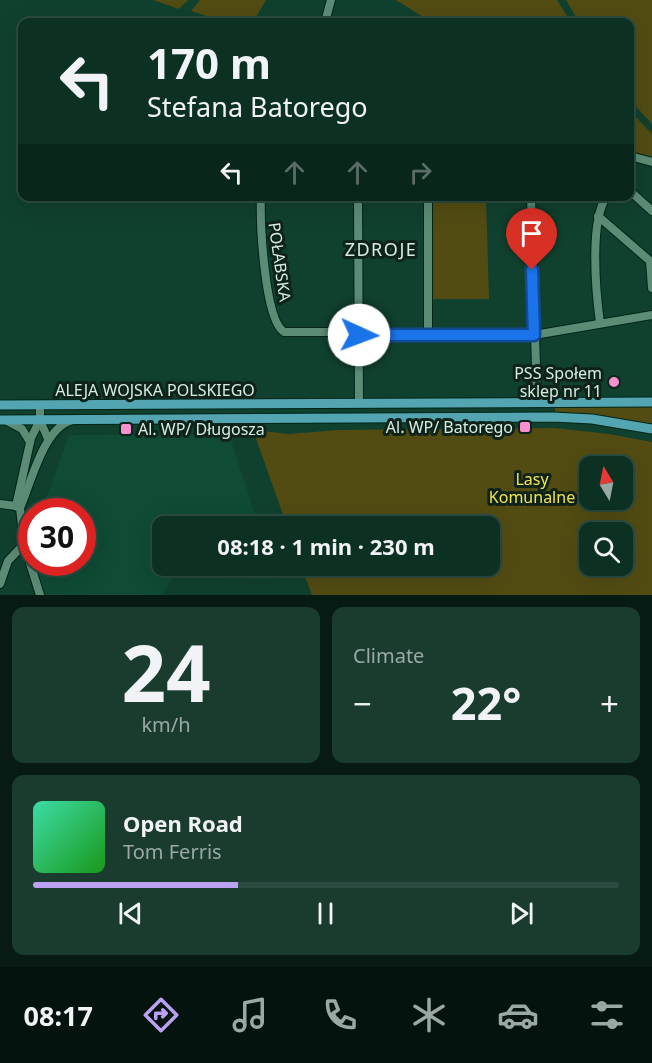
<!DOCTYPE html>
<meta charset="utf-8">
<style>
:root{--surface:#0c3022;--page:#1a3c2f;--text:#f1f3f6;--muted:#9aa9a5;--line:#2c4b40;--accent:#bca0f2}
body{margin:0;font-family:"Noto Sans",sans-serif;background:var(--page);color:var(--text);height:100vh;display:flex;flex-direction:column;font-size:22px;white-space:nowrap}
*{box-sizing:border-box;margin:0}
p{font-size:20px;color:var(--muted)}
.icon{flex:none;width:33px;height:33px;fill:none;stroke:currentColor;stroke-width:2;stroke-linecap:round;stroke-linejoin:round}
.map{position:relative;height:595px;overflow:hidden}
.details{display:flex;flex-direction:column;gap:12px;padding:12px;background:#071a13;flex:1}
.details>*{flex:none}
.hud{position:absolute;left:18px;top:18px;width:616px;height:183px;border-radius:12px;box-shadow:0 6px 24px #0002,0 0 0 2px var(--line);background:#0c3022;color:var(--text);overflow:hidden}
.needle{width:39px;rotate:350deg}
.fabs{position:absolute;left:579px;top:456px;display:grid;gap:12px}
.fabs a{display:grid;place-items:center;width:54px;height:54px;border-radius:12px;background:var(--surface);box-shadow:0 6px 24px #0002,0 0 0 2px var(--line);font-size:30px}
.speed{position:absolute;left:18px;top:498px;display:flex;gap:12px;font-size:30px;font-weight:700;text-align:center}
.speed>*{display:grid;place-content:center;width:78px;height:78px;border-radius:50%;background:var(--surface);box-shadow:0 6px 24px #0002,0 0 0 2px var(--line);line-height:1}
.speed .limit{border:9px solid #d22;background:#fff;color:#111}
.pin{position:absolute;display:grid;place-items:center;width:51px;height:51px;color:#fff;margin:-62px -26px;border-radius:50% 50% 50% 0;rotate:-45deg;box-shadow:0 0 6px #0007}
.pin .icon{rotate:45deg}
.me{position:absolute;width:66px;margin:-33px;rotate:92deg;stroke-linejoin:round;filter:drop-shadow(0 0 4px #0008)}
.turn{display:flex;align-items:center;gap:21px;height:126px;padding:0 30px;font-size:27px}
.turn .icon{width:78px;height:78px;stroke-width:2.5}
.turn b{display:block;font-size:42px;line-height:51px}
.lanes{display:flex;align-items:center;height:57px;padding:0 30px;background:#0003;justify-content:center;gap:30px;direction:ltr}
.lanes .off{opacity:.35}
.big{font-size:45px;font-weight:700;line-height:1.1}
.details .card{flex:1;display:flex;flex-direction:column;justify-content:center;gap:9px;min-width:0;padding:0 21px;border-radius:12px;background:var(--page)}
.details .dial{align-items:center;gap:0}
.dial b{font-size:78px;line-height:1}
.song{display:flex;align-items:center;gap:18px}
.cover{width:72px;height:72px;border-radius:9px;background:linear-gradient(135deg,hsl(160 70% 55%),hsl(120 70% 35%))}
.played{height:6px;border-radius:3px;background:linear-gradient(90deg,var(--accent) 35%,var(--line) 35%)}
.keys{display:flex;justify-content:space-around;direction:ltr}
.heat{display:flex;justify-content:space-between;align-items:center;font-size:33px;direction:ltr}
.details .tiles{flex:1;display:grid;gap:12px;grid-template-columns:1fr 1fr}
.card:last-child{grid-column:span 2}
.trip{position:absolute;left:152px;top:516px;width:348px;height:60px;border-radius:12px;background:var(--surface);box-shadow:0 6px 24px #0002,0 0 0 2px var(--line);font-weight:700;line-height:60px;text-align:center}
.tabs{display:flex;height:96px;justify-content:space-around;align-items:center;background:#05130e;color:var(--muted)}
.tabs .icon{width:42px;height:42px}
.tabs .active{color:var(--accent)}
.tabs b{font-size:27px;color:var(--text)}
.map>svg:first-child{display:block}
.built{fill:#0f4b35}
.green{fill:#524c13;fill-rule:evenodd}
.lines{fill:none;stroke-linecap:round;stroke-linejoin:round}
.minor-casing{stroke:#012518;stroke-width:10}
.major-casing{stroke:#012518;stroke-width:11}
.minor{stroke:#5d8c76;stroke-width:8}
.major{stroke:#52a5b1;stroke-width:9}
.route-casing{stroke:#114b97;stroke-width:15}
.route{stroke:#1a73e8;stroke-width:10}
.poi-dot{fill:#f790ce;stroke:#0f231a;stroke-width:2}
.labels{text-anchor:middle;stroke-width:6;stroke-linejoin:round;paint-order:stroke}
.street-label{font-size:16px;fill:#d6eee2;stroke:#0f231a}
.poi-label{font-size:16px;fill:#d6eee2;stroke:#0f231a;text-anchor:end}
.park-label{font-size:16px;fill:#f1e455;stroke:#0f231a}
.neighbourhood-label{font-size:18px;letter-spacing:1.5px;fill:#d6eee2;stroke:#0f231a}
</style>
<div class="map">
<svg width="652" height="595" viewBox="0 0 652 595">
<rect width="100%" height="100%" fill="#10402e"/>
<polygon class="built" points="229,434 259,526 162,526 162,566 272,566 276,579 172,578 163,595 45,595 35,563 82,562 82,512 42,511 69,435"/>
<g class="green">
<polygon points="153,0 188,0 179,9"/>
<polygon points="200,0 266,0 253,22 226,22 191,11"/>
<polygon points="396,0 557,0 571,22 431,22"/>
<polygon points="566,0 652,0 652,124 630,100 630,22 579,22"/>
<polygon points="630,111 652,134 652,158 630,152"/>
<polygon points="431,197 486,197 489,299 432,299"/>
<polygon points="652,405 652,425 555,413 555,406"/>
<path d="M554,428L609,434L652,442V595H312L301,566H489V526H287L253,430L289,434L338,430ZM590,466H622V500H590ZM590,532H622V566H590Z"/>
</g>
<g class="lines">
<g class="minor-casing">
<g id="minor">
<polyline points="325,22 331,0"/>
<polyline points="630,156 652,162"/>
<polyline points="630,191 652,211"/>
<path d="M261,196C260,221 264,319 284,332H348L372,336L534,335L652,315"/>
<polyline points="358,196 359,403"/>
<polyline points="428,196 428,336"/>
<polyline points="531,196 537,402"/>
<polyline points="598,216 650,261 652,288"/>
<path d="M600,323C596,293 589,220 607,196"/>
<polyline points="40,405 40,420 48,439"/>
<polyline points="7,421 22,429 30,442"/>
<polyline points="0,504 16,506"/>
<polyline points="16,506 31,438 40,420"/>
<polyline points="17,507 20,508 24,544 40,595"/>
<path d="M20,508C31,483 43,430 70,421"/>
<polyline points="0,584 8,561 24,544"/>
</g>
</g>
<g class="major-casing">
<g id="major">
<polyline points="0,405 652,402"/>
<polyline points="0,420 553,417 592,419 652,429"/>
</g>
</g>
<use href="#minor" class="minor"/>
<use href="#major" class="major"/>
</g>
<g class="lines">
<g class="route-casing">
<polyline id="route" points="359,335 534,335 532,270"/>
</g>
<use href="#route" class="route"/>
</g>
<g class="poi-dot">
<circle cx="614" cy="382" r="6"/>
<rect x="519" y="421" width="12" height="12" rx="3"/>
<rect x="120" y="423" width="12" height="12" rx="3"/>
</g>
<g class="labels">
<g class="street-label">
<text transform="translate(280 262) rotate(82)" y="6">POŁABSKA</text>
<text x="155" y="396">ALEJA WOJSKA POLSKIEGO</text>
</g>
<g class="poi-label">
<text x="602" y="379">PSS Społem<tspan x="602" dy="18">sklep nr 11</tspan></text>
<text x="513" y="433">Al. WP/ Batorego</text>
<text x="138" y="435" text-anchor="start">Al. WP/ Długosza</text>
</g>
<g class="park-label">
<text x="532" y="485">Lasy<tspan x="532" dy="18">Komunalne</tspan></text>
</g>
<g class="neighbourhood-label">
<text x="381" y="256">ZDROJE</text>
</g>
</g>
</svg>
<div class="fabs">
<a><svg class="needle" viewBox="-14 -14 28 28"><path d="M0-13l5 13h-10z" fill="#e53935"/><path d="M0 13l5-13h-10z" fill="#9aa9a5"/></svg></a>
<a><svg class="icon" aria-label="search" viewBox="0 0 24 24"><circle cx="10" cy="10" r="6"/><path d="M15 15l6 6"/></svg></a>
</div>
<div class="speed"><div class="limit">30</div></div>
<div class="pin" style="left:532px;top:270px;background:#d93025"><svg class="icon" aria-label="arrive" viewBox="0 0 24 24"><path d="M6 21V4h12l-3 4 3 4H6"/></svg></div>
<svg class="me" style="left:359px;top:335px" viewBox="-20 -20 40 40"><circle r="19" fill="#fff"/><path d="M0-13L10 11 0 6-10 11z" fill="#1a73e8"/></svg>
<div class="trip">08:18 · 1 min · 230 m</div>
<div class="hud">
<div class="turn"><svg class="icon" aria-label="left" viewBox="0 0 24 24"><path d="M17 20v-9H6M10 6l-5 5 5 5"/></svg><div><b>170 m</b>Stefana Batorego</div></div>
<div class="lanes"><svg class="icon" aria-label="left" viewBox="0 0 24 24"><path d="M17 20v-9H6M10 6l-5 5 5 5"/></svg><svg class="icon off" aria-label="ahead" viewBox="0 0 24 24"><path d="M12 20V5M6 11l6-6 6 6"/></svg><svg class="icon off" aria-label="ahead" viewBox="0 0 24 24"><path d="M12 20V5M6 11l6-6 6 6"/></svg><svg class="icon off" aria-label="right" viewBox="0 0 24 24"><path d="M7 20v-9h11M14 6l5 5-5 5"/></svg></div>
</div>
</div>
<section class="details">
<div class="tiles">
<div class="card dial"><b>24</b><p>km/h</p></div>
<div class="card"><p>Climate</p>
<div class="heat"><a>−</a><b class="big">22°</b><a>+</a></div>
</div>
<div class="card">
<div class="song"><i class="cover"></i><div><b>Open Road</b><p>Tom Ferris</p></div></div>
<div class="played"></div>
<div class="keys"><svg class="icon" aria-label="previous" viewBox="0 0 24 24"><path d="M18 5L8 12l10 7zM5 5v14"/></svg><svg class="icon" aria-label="pause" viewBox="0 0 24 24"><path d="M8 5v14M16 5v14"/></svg><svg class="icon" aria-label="next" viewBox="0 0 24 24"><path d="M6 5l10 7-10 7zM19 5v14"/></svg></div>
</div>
</div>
</section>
<nav class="tabs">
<b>08:17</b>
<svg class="icon active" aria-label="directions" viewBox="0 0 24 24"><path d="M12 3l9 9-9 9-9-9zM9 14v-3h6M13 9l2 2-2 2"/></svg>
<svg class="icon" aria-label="music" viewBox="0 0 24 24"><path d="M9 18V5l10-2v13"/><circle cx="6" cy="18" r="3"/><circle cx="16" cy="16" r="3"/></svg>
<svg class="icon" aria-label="phone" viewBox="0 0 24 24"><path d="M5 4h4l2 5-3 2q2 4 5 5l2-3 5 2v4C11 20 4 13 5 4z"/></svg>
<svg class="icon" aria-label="climate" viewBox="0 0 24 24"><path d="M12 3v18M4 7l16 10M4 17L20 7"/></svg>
<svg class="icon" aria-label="car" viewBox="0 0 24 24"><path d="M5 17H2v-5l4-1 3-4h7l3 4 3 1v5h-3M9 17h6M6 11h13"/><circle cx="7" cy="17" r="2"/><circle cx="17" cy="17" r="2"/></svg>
<svg class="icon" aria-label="filters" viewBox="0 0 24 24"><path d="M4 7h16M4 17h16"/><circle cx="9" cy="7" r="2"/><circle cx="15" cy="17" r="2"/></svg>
</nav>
